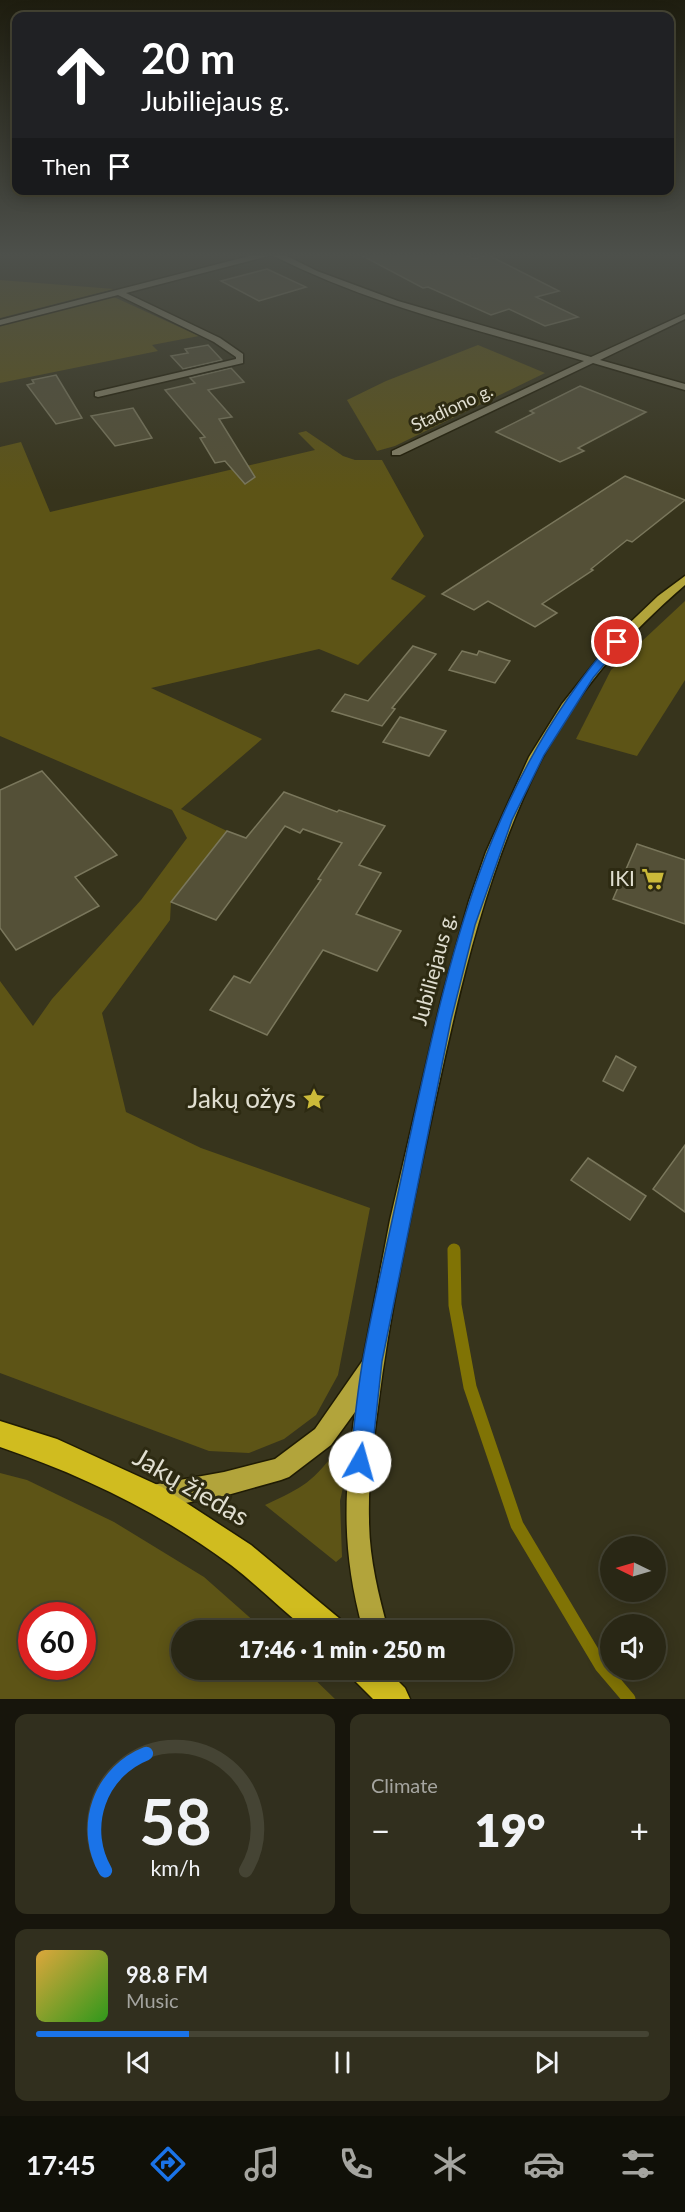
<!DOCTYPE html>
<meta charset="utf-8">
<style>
:root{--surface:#292715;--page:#312f1e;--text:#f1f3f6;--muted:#a5a5a0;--line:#454434;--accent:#1a73e8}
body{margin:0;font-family:Lato,sans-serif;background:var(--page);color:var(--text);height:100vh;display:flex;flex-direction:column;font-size:22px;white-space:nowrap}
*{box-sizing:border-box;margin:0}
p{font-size:20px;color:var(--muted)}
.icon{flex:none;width:33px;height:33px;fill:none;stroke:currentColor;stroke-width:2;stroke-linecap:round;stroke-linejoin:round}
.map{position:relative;height:1699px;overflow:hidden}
.sheet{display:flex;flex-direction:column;gap:15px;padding:15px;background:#17150c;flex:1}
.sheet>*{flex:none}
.top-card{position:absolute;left:12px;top:12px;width:662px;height:183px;border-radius:12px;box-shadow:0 3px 15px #0003,0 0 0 2px var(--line);background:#202124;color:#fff;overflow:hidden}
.needle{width:39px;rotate:275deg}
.controls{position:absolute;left:600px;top:1536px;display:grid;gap:12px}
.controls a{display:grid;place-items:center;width:66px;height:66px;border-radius:50%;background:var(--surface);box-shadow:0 3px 15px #0003,0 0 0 2px var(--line);font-size:30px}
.speed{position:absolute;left:18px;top:1602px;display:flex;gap:12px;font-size:30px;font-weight:700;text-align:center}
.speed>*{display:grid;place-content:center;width:78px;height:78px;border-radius:50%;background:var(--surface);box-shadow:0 3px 15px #0003,0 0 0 2px var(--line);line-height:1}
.speed .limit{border:9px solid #d22;background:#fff;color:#111}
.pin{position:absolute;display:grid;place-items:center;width:51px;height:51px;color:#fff;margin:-26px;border:3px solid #fff;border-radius:50%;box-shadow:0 2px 6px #0007}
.me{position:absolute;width:66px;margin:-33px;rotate:7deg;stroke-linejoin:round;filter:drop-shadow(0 0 4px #0008)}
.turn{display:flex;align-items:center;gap:21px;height:126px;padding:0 30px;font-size:27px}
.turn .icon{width:78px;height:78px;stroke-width:2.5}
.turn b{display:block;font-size:42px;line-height:51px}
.then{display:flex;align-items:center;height:57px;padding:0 30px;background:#0003;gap:12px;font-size:22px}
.big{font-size:45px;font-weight:800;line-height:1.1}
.sheet .widget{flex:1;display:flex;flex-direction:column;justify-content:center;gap:9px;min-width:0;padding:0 21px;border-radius:12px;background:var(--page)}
.sheet .dial{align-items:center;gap:0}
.dial svg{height:156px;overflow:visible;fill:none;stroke:var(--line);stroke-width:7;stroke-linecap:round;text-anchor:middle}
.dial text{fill:var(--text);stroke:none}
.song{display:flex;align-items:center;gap:18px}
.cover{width:72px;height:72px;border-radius:9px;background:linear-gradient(135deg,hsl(40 70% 55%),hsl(110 70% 35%))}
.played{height:6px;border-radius:3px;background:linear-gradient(90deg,var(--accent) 25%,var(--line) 25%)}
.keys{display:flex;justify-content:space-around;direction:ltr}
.heat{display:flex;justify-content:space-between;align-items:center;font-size:33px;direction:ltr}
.sheet .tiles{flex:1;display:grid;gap:15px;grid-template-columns:1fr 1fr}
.widget:last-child{grid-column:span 2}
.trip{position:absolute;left:171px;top:1620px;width:342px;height:60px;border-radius:30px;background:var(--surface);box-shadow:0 3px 15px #0003,0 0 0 2px var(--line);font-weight:800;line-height:60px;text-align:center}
.tabs{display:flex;height:96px;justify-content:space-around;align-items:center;background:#101008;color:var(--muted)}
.tabs .icon{width:42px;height:42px}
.tabs .current{color:var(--accent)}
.tabs b{font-size:27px;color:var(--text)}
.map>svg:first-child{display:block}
.green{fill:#5d5416;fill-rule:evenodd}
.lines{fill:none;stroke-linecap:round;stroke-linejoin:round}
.stream{stroke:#807305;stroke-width:13}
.building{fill:#545037;stroke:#7a775c;stroke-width:1.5}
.street-casing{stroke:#1f1b04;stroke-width:3}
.primary-casing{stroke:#1f1b04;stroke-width:3}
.highway-casing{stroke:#1f1b04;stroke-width:3}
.street{fill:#848065;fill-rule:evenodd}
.primary{fill:#b2a43b;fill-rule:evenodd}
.highway{fill:#d0bc1f;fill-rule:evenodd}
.route{fill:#1a73e8;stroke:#114b97;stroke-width:1.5}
.labels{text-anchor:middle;stroke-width:6;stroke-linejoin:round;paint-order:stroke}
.far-street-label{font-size:18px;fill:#e0ded0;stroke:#2d2a12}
.poi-label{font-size:21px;fill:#e0ded0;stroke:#2d2a12;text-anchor:end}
.street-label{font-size:21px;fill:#e0ded0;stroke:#2d2a12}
.near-poi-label{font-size:26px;fill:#e0ded0;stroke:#2d2a12;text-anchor:end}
.near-street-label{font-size:26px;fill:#e0ded0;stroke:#2d2a12}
</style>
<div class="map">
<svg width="685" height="1699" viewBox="0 0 685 1699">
<rect width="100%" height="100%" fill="#37341c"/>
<g class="green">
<polygon points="0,280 114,289 0,318"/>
<polygon points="114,297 199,336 152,345 158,351 0,383 0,326"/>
<polygon points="478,345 545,373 395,446 377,451 347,400 386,381"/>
<polygon points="306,431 343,456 355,460 382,460 424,536 391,579 426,596 358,665 319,649 151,688 262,739 181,809 227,831 171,902 170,920 102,1013 126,1112 201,1148 370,1208 338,1375 316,1415 284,1439 249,1453 209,1451 0,1373 0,981 33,1026 52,999 141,900 187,838 172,810 0,736 0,447 21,442 50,512 315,450 298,433"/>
<polygon points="685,601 685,680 637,756 576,739 611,670"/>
<path d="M339,1447L348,1448L349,1460L340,1501L342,1557L336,1562L265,1505C304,1487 313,1482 339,1447Z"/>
<path d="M0,1473L27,1480L114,1522L204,1577L264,1630H182V1670H305L335,1699H0ZM32,1616H82V1666H32Z"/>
</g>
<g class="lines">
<polyline class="stream" points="454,1250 455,1305 470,1387 517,1525 601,1666 629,1699"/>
</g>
<g class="building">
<polygon points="357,253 461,253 474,259 488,255 559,291 536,297 578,317 545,326 509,309 491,315 428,287 423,288"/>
<polygon points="267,269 306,287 259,301 221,281"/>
<polygon points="208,345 222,360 183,369 171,356 188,353 185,349"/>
<polygon points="231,368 244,382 208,390 232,417 219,419 255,477 245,484 225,461 215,463 200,438 205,437 165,390 195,383 190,378"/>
<polygon points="56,375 82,418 56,424 27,385 34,383 32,380"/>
<polygon points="580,386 646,412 578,448 584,451 560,462 496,432 534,413 530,411"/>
<polygon points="133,408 152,438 115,446 91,416"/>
<polygon points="625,476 685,500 632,542 627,540 591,569 593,570 542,604 557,613 535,627 488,601 474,610 442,594"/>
<polygon points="413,646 436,654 392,708 395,709 382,726 332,711 345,694 368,701"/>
<polygon points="462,651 477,655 479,651 510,661 495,683 449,670"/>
<polygon points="400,717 446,731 429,756 383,742"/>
<polygon points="42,771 117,855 75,877 99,906 16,950 0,928 0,790"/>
<polygon points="284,792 337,812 339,810 385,826 359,865 381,873 356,914 401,931 377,971 323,950 267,1035 210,1010 234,976 250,983 321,880 318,879 342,843 303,829 300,833 285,826 216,920 171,902 227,831 246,838"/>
<polygon points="637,844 685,860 685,924 613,899"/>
<polygon points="616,1056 636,1067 623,1091 603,1081"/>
<polygon points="685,1145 685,1212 653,1189"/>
<polygon points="588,1158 646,1196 630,1220 571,1180"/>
</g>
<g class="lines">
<g class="street-casing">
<path id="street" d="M261,253H281L317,271L398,301L591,357L685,314V319L600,360L685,384V390L593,363L400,455H392V451L584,361C479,330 370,305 272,255L126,293L220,338L243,354V363L98,397L95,396V392L236,359V357L214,342L118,295L0,325V320Z"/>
</g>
<g class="primary-casing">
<path id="primary" d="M685,576V585C628,634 577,691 542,758C478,885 452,1025 422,1162C405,1243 388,1325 378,1407C373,1444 368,1482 369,1519C369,1557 378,1593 388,1630H363C341,1549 344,1494 355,1412L331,1445L289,1477L281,1480L224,1496L152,1509L144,1505L140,1497L144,1489L152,1485L224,1472L275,1459L315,1429L363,1360L390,1220L441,1001L469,901L486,852L529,757L562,704L616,636L658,596Z"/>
</g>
<g class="highway-casing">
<g id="highway">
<path d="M0,1421L57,1439L162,1487L251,1545L340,1619L344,1630H307C281,1609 257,1585 231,1565C161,1513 82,1475 0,1447Z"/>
<polygon points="351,1670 387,1670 405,1688 410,1699 373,1699 355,1681"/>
</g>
</g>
<use href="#street" class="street"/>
<use href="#primary" class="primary"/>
<use href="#highway" class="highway"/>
</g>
<linearGradient id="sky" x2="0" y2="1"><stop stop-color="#1e1d0f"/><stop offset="0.52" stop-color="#4d504b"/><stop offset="1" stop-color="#4d504b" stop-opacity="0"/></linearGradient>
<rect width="685" height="491" fill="url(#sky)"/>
<path class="route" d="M617,639L623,642L593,678L544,755L512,820L475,925L451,1020L391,1317L382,1361L371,1462L368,1470L360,1473L353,1470L350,1462C354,1428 357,1393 363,1359C376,1289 393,1220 407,1150C448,962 483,790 613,640Z"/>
<defs>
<g id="supermarket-bare" transform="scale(1.8)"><path d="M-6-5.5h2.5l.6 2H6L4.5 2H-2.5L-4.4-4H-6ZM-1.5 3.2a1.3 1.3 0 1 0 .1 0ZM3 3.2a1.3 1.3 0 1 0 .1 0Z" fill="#cbba39" stroke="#2d2a12" stroke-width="2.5" paint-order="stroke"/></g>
<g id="sight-bare" transform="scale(1.8)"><path d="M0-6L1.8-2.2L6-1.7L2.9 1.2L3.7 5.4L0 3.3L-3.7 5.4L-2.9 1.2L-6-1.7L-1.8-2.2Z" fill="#cbba39" stroke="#2d2a12" stroke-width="2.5" paint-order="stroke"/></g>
</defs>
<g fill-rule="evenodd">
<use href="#supermarket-bare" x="653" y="879"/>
<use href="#sight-bare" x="314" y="1099"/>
</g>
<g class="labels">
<g class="far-street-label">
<text transform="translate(452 408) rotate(-25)" y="6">Stadiono g.</text>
</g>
<g class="poi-label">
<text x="635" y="886">IKI</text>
</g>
<g class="street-label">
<text transform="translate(434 969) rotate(-75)" y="7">Jubiliejaus g.</text>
</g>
<g class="near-poi-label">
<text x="296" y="1108">Jakų ožys</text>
</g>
<g class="near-street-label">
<text transform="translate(191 1487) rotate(30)" y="9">Jakų žiedas</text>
</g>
</g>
</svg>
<div class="controls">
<a><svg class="needle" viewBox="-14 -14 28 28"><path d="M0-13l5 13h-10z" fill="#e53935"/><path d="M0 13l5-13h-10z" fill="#a5a5a0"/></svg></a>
<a><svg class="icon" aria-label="sound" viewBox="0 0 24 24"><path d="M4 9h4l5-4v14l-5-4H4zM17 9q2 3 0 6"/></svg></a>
</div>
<div class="speed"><div class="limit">60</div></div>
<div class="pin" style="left:617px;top:642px;background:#d93025"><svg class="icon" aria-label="arrive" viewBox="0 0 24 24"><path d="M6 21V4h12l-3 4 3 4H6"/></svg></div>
<svg class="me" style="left:360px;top:1462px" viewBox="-20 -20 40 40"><circle r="19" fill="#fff"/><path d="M0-13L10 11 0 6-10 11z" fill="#1a73e8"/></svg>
<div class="trip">17:46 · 1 min · 250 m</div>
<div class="top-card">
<div class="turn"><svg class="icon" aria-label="ahead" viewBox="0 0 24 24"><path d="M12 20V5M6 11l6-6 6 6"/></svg><div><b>20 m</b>Jubiliejaus g.</div></div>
<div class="then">Then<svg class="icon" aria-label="arrive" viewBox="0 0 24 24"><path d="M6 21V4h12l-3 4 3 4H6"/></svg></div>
</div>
</div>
<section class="sheet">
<div class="tiles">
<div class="widget dial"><svg viewBox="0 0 100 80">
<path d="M14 69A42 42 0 1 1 86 69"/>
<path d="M14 69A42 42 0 0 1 35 9" stroke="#1a73e8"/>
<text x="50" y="56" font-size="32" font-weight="700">58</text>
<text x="50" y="72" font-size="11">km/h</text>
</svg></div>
<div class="widget"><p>Climate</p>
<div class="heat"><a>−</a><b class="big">19°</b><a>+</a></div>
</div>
<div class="widget">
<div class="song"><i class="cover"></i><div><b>98.8 FM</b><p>Music</p></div></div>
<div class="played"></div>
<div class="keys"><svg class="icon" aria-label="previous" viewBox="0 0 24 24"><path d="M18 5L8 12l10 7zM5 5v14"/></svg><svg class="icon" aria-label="pause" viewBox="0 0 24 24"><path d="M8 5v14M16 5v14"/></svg><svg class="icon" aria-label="next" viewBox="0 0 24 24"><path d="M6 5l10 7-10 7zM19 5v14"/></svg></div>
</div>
</div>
</section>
<nav class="tabs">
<b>17:45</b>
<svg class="icon current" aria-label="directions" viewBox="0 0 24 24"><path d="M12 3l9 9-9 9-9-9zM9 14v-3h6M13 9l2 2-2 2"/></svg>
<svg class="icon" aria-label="music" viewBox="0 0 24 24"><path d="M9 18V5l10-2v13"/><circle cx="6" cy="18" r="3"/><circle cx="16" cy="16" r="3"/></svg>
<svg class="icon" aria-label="phone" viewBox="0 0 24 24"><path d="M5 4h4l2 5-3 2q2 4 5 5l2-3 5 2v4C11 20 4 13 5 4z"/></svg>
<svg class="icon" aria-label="climate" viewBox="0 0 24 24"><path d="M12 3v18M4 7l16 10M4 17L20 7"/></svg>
<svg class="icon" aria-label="car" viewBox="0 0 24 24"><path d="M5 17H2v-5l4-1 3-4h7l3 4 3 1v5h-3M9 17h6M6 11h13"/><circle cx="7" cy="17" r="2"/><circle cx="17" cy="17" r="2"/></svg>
<svg class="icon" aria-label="filters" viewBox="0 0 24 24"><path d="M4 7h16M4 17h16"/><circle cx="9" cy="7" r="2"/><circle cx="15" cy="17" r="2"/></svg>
</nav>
